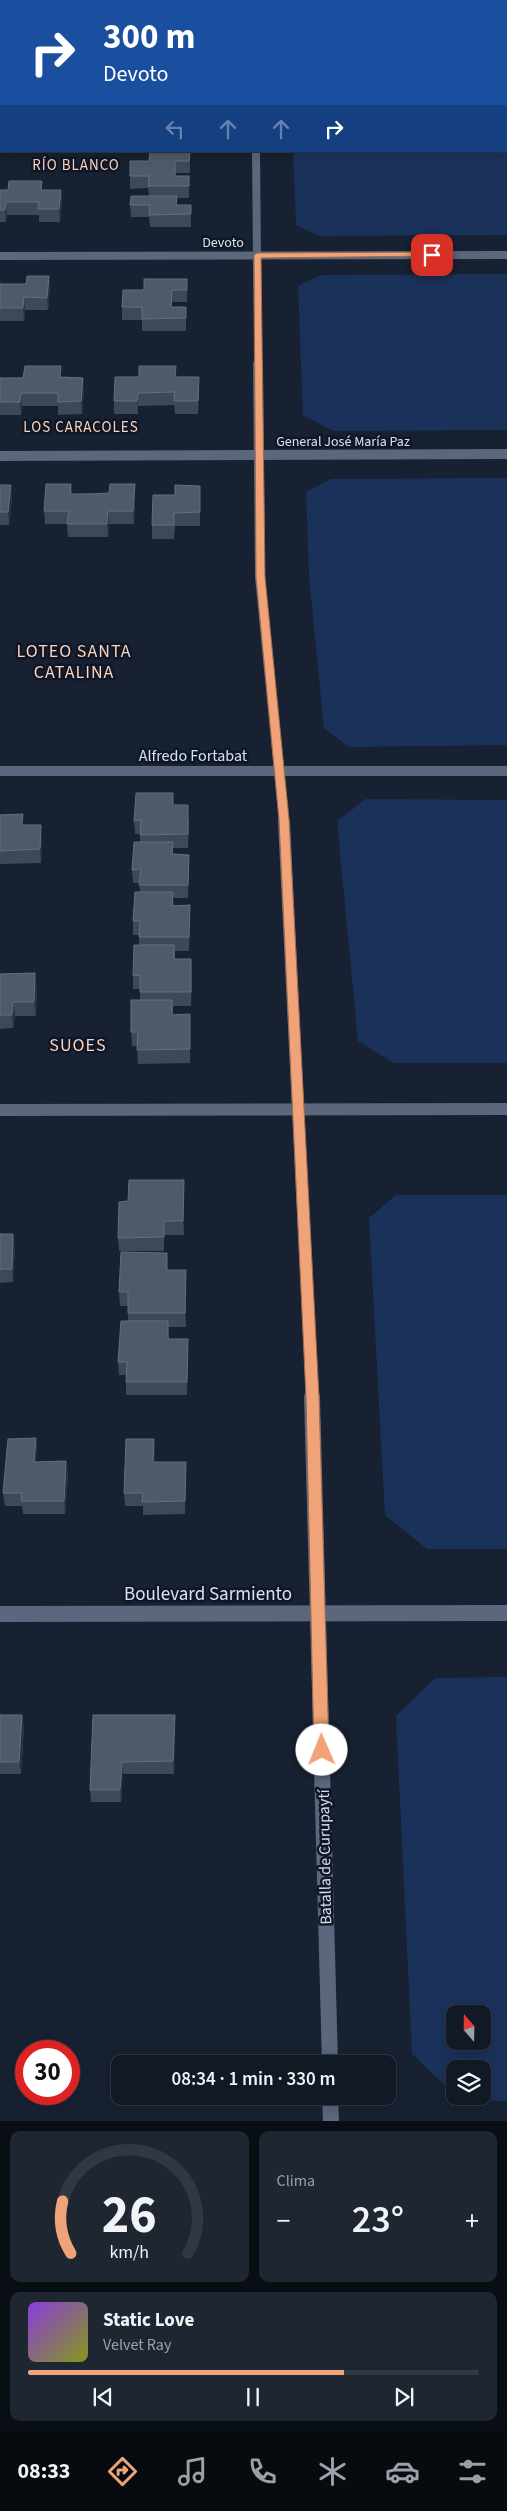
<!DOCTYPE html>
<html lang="es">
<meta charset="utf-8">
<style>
:root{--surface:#111925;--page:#1e2632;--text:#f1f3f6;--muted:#9ca0a7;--line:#303842;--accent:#f0a378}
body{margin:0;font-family:"Source Sans 3",sans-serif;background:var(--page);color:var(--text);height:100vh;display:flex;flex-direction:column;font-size:19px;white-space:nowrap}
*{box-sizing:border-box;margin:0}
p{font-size:16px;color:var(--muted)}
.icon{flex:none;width:28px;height:28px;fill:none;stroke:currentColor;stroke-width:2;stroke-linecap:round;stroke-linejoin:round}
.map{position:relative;height:2121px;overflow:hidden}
.sheet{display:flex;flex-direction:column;gap:10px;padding:10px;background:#090e14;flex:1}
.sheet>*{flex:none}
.hud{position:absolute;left:0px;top:0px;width:508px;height:152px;box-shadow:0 2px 12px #0003,0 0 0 1px var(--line);background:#1a4fa0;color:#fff;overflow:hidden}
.needle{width:32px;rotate:340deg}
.fabs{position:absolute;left:446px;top:2005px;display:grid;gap:10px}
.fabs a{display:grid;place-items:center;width:45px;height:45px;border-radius:10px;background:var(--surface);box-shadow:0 2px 12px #0003,0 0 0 1px var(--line);font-size:25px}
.speed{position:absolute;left:15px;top:2040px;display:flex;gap:10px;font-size:25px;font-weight:700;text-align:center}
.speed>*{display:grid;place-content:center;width:65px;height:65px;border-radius:50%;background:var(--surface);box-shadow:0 2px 12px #0003,0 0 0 1px var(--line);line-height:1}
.speed .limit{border:8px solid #d22;background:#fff;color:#111}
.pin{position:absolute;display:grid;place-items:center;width:42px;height:42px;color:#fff;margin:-21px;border-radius:10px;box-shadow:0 2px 8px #0006}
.me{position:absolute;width:55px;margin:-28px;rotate:359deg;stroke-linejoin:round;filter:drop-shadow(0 0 4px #0008)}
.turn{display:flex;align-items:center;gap:18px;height:105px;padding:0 20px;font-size:22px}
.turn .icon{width:65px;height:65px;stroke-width:2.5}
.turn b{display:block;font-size:35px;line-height:42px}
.lanes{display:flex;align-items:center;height:48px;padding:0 20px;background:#0003;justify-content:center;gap:25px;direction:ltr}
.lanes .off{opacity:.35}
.big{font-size:38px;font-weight:600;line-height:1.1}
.sheet .widget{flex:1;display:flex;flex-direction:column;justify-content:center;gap:8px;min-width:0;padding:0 18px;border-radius:10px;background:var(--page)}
.sheet .dial{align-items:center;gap:0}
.dial svg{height:130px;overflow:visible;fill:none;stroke:var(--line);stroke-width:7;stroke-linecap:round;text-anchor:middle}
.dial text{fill:var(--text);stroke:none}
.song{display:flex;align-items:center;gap:15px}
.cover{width:60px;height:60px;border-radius:8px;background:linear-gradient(135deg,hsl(270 70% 55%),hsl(70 70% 35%))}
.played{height:5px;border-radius:2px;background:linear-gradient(90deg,var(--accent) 70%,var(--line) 70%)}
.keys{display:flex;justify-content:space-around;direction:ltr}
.heat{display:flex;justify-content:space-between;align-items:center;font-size:28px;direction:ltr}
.sheet .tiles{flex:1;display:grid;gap:10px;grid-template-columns:1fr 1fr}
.widget:last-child{grid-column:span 2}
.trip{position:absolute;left:111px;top:2055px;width:285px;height:50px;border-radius:10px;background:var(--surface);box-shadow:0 2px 12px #0003,0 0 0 1px var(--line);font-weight:600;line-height:50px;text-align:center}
.tab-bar{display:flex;height:80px;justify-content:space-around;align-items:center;background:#070a0f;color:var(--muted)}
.tab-bar .icon{width:35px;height:35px}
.tab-bar .active{color:var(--accent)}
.tab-bar b{font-size:22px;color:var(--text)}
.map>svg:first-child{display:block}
.green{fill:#1a325a;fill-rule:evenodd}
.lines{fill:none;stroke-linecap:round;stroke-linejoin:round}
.minor-far3{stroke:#5a677c;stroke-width:8}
.minor-far2{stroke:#5a677c;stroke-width:10}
.minor-far1{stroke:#5a677c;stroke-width:12}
.minor{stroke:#5a677c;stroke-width:16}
.wall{fill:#3e4859}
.shaded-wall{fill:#273242}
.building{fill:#4f5969;stroke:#646e7d}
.route{fill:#f0a378;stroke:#9c6a4e}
.labels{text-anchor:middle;stroke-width:5;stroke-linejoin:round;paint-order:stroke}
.far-street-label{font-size:14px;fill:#dae1ec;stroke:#0e1727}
.far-neighbourhood-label{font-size:15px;letter-spacing:1px;fill:#ffd2ba;stroke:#0e1727}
.street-label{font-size:16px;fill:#dae1ec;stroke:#0e1727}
.neighbourhood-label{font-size:18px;letter-spacing:1px;fill:#ffd2ba;stroke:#0e1727}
.near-street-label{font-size:19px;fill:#dae1ec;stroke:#0e1727}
</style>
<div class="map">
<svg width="507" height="2121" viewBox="0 0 507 2121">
<rect width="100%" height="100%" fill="#172131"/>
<g class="green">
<polygon points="289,0 507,0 507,94 506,1"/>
<polygon points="507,127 507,235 319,236 296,225 293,151 506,151"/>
<polygon points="507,274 507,430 333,431 303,415 298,286 321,275"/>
<polygon points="507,478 507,745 349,747 324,728 309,576 306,492 331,479"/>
<polygon points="366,799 507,800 507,1063 394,1063 358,1041 337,821"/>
<polygon points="396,1195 507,1195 507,1549 427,1549 385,1515 369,1218"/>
<path d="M507,1677V2101H462L456,2096H482V2069H455V2095L412,2054L396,1716L435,1678ZM455,2014H482V2041H455Z"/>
</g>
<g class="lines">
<g class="minor-far3">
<polyline points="256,151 258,365"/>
<polyline points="0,256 507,255"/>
</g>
<g class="minor-far2">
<polyline points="258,364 260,577 284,823"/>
<polyline points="0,456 507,454"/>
<polyline points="0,771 507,771"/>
</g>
<g class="minor-far1">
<polyline points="284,822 312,1398"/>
<polyline points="0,1110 507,1109"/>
</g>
<g class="minor">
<polyline points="312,1397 330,2064"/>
<polyline points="0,1614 507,1613"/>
<polyline points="330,2096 331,2121"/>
</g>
</g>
<g class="wall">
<rect x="0" y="106" width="1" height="29"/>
<polygon points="190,152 190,173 175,173 175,176 189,176 189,198 177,198 177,205 191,205 191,227 150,227 149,217 131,217 130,205 149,196 148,188 130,189 130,176 149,161"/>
<polygon points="42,181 42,190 61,190 62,202 60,222 39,222 39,215 7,215 6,222 0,222 0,190 8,190"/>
<polygon points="49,276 50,289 48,310 25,310 24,321 0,321 0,284 26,284"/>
<polygon points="187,279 187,302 172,302 172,307 186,307 186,331 142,331 142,320 122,320 122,307 144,290"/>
<polygon points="62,377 84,391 82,414 58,415 58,406 22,406 21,415 0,415 0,378"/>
<polygon points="176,377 199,390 198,414 175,414 174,405 138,406 138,414 114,414 114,401"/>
<polygon points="71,484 72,494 109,493 135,484 135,497 134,524 109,524 108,537 68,537 67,524 45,524 44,511"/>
<polygon points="0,485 12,498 9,525 0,525"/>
<polygon points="200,486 200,526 175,526 174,539 152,539 152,525 175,495"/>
<polygon points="174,805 189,819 188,848 173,848 173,854 189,855 189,868 188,898 173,898 174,906 190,905 190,919 189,951 175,951 175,959 191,959 192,973 191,1006 173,1006 173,1015 190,1014 190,1063 138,1064 137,1046 132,1046 131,1032 140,1000 140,989 133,989 133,976 139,945 139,935 133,935 133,921 140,892 139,883 133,883 132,870 140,842 140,834 135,834 134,821"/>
<polygon points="0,815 24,825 42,839 41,863 0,864"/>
<polygon points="35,973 37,987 36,1016 15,1016 13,1028 0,1029 0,974"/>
<polygon points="184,1180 184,1235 164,1235 164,1251 119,1251 118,1238 128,1201"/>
<polygon points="0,1234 13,1234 15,1247 13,1282 0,1283"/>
<polygon points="167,1270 186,1270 186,1327 168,1327 169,1339 188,1353 187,1395 126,1395 126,1375 119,1375 118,1362 128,1321 128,1306 120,1306 119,1292"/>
<polygon points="36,1438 37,1452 36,1462 66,1461 68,1475 65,1514 23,1514 22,1506 5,1506 3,1493"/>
<polygon points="154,1439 154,1462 186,1462 185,1514 143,1515 143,1506 125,1506 124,1493"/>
<polygon points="0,1715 22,1715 24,1728 21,1774 0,1774"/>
<polygon points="175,1715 175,1727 174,1774 123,1774 121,1802 91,1802 90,1790"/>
</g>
<g class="shaded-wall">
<polygon points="61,190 62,202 60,222 59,209"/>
<polygon points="6,202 7,215 6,222 5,210"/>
<polygon points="49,276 50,289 48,310 47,298"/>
<polygon points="24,297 25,310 24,321 23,308"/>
<polygon points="83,378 84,391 82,414 81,401"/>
<polygon points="21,393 22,406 21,415 20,402"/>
<polygon points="138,393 138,414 137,401"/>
<polygon points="135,484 135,497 134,524 133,511"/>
<polygon points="11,485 12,498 9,525 8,512"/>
<polygon points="108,511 109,524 108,537 107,524"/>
<polygon points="41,825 42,839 41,863 40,849"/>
<polygon points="189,855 189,868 188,898 188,885"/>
<polygon points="190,905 190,919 189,951 189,937"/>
<polygon points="191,959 192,973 191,1006"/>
<polygon points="35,973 37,987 36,1016 34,1002"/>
<polygon points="13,1002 15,1016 13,1028 12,1015"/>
<polygon points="184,1180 184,1235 183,1221"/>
<polygon points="13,1234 15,1247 13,1282 12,1269"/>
<polygon points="186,1270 186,1327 185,1313"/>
<polygon points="36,1438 37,1452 35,1475 34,1462"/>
<polygon points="154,1439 155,1452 154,1475 153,1462"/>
<polygon points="66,1461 68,1475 65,1514 64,1501"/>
<polygon points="22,1715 24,1728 21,1774 19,1762"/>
<polygon points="175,1715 175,1727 174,1774 173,1761"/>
<polygon points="122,1762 123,1774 121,1802 120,1790"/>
</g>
<g class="building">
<rect x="0" y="106" width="1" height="17"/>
<polygon points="150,152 190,152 189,161 175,161 175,176 189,176 189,186 148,186 149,176 130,176 130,161 149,161"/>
<polygon points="9,181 42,181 41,190 61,190 59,209 38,209 39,202 6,202 5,210 0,210 0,190 8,190"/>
<polygon points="131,196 177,196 176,205 191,205 191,214 149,215 150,205 130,205"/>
<polygon points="27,276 49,276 47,298 24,297 23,308 0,308 0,284 26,284"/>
<polygon points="144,279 187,279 187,290 172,290 171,307 186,307 186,318 142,319 142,307 122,307 123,290 144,290"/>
<polygon points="25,366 61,366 60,377 83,378 81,401 58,402 58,393 21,393 20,402 0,402 0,378 23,378"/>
<polygon points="139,366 176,366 175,377 199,377 198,401 174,401 175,392 138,393 137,401 114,401 115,377 139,377"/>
<polygon points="46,484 71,484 70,494 91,494 109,493 110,484 135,484 133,511 108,511 107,524 67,524 69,511 44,511"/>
<polygon points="0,485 11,485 8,512 0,512"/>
<polygon points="175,485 200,486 200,512 174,513 174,525 152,525 153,495 175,495"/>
<polygon points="136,793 173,793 173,805 188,805 188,834 140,835 141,820 134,821"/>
<polygon points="23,814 22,825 41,825 40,849 0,851 0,815"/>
<polygon points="134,842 173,842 172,854 189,855 188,885 139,885 141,869 132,870"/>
<polygon points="135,892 173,892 172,906 190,905 189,937 139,937 140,921 133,921"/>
<polygon points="134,945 174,945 174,959 191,959 191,992 140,992 140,975 133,976"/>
<polygon points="35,973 34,1002 13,1002 12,1015 0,1015 0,974"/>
<polygon points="131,1000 172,1000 172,1015 190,1014 190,1049 137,1050 138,1032 131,1032"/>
<polygon points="129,1180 184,1180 183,1221 164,1221 164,1237 118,1238 119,1202 128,1201"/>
<polygon points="0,1234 13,1234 12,1269 0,1269"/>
<polygon points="121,1252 167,1253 167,1270 186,1270 185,1313 128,1313 128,1292 119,1292"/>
<polygon points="121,1321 168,1321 168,1339 188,1339 187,1382 126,1382 127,1362 118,1362"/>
<polygon points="36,1438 34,1462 66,1461 64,1501 21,1501 22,1493 3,1493 8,1439"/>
<polygon points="126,1439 154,1439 153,1462 186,1462 185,1501 142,1502 143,1493 124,1493"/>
<polygon points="0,1715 22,1715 19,1762 0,1762"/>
<polygon points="93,1715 175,1715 173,1761 122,1762 120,1790 90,1790"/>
</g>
<polygon class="route" points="432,252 436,255 435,256 261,258 265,577 289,819 319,1397 329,1750 327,1755 322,1757 317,1755 314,1750 306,1397 279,819 256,577 254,255 257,253"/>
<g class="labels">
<g class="far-street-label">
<text x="223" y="247">Devoto</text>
<text x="343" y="446">General José María Paz</text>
</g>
<g class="far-neighbourhood-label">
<text x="76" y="170">RÍO BLANCO</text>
<text x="81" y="432">LOS CARACOLES</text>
</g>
<g class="street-label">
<text x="193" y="761">Alfredo Fortabat</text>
<text transform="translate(324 1857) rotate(-91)" y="6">Batalla de Curupaytí</text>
</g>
<g class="neighbourhood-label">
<text x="74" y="657">LOTEO SANTA<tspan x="74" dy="21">CATALINA</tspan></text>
<text x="78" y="1051">SUOES</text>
</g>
<g class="near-street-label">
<text x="208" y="1600">Boulevard Sarmiento</text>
</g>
</g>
</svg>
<div class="fabs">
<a><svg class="needle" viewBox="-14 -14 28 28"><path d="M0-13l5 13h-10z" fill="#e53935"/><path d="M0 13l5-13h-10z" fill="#9ca0a7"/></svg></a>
<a><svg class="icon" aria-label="layers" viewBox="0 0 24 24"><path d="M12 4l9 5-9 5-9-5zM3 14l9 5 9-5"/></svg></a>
</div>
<div class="speed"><div class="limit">30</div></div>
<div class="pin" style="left:432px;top:255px;background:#d93025"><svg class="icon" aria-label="arrive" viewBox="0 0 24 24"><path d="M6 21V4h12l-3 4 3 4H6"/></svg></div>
<svg class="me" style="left:322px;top:1750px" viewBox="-20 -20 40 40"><circle r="19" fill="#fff"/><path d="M0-13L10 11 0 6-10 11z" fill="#f0a378"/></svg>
<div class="trip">08:34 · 1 min · 330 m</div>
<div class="hud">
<div class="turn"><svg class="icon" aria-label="right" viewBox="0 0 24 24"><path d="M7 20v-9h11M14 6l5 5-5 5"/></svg><div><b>300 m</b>Devoto</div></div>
<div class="lanes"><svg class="icon off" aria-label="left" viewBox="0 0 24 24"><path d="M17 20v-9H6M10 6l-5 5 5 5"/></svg><svg class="icon off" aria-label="ahead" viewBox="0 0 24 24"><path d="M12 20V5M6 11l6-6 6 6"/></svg><svg class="icon off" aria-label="ahead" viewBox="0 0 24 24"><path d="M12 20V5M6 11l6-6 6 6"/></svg><svg class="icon" aria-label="right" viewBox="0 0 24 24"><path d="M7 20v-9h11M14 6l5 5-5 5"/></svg></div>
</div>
</div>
<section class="sheet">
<div class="tiles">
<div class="widget dial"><svg viewBox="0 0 100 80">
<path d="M14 69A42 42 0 1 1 86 69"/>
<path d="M14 69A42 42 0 0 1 9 37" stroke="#f0a378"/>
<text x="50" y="56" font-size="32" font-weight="700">26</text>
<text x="50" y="72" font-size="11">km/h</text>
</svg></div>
<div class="widget"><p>Clima</p>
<div class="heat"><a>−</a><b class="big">23°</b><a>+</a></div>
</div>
<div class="widget">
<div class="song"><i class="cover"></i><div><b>Static Love</b><p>Velvet Ray</p></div></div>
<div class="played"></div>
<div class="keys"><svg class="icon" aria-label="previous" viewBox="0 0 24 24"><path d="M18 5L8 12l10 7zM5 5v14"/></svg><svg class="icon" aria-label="pause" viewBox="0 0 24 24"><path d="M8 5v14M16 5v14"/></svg><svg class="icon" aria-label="next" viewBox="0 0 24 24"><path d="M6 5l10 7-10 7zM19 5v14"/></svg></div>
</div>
</div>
</section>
<nav class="tab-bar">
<b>08:33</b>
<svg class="icon active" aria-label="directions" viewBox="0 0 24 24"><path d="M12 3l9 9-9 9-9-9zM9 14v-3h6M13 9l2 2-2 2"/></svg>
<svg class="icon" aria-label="music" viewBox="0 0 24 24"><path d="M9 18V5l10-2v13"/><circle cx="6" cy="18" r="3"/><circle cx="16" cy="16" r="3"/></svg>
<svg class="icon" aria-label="phone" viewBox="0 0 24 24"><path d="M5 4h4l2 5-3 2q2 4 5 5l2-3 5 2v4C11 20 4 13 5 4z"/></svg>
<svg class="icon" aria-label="climate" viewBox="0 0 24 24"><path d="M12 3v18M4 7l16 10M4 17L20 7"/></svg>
<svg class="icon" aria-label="car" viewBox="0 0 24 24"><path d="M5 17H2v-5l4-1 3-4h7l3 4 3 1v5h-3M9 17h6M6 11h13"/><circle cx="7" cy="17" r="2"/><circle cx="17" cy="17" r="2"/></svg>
<svg class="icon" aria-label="filters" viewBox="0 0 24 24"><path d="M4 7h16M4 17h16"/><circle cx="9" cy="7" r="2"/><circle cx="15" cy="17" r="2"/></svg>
</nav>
